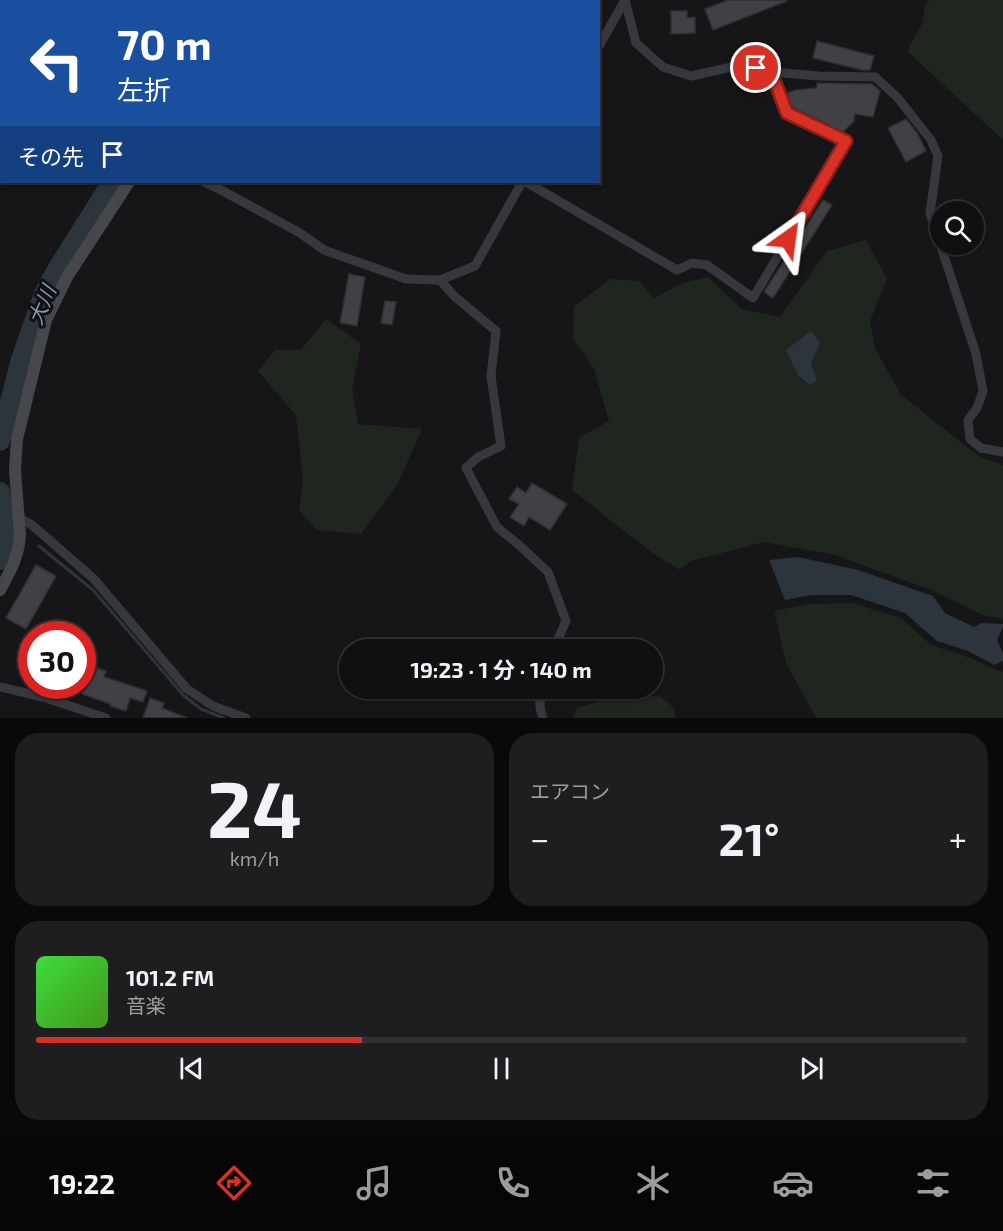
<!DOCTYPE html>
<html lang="ja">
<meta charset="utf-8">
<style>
:root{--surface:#101012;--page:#1e1e20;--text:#f1f3f6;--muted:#9c9d9f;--line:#303032;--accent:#d93025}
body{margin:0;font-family:"Exo 2","Noto Sans JP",sans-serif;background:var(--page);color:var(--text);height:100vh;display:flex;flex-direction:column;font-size:22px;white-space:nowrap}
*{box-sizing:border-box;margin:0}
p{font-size:20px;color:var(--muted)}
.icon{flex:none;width:33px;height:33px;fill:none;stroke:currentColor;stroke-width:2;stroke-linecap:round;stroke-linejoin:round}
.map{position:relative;height:718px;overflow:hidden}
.panel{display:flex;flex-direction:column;gap:15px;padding:15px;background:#09090a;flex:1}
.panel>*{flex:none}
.banner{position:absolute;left:0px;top:0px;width:600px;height:183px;box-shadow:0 2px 4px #0004,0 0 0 2px var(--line);background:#1a4fa0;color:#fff;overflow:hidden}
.controls{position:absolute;left:930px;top:201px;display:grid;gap:12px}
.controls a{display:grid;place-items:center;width:54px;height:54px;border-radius:50%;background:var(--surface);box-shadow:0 2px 4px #0004,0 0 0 2px var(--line);font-size:30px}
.speed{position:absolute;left:18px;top:621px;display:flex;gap:12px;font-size:30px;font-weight:700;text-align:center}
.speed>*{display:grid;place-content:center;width:78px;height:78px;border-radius:50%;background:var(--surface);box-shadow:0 2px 4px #0004,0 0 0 2px var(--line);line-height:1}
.speed .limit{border:9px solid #d22;background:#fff;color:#111}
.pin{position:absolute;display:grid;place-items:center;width:51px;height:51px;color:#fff;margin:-26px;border:3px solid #fff;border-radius:50%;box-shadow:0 2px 6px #0007}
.me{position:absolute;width:66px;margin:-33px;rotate:31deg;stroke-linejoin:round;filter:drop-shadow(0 0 4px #0008)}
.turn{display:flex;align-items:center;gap:21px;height:126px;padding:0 18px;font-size:27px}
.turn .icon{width:78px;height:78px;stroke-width:2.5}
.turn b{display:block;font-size:42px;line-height:51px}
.then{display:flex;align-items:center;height:57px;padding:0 18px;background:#0003;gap:12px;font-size:22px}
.big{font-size:45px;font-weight:700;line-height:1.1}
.panel .tile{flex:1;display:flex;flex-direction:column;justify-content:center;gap:9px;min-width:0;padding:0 21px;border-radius:24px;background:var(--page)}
.panel .dial{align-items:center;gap:0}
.dial b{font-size:78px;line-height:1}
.song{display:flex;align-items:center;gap:18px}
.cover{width:72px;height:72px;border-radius:9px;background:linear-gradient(135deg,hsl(120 70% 55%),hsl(100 70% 35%))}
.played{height:6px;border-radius:3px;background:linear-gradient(90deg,var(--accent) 35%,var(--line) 35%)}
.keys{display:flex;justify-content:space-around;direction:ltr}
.heat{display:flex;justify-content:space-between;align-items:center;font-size:33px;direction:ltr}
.panel .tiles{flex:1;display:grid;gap:15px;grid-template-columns:1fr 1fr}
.tile:last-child{grid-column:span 2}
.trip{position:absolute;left:339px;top:639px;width:324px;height:60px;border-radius:30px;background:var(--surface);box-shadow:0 2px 4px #0004,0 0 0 2px var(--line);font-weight:700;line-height:60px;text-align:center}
.tab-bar{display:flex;height:96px;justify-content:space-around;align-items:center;background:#060607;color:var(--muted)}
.tab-bar .icon{width:42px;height:42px}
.tab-bar .active{color:var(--accent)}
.tab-bar b{font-size:27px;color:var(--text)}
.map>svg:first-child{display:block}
.green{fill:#1e261f}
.water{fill:#2c353c}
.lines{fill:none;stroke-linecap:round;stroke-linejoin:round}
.stream{stroke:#2c353c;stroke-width:3}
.river{stroke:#2c353c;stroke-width:20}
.building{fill:#404145;stroke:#303034;stroke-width:1.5}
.street{stroke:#37383d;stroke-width:9}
.secondary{stroke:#45474d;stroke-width:12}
.route-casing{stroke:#8d1f18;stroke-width:15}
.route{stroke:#d93025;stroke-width:10}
.labels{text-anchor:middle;stroke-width:6;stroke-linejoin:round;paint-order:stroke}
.water-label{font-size:20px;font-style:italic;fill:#7f9bb3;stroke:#111113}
</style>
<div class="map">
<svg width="1003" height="718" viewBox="0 0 1003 718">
<rect width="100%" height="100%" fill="#161618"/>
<g class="green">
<polygon points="930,0 1003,0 1003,140 907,51 923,22 925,4"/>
<polygon points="866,240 887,279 870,321 875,348 901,395 980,457 1003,465 1003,619 983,615 931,590 835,555 764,542 691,561 680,570 654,554 572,490 579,438 609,421 594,369 573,338 574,306 611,279 639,281 654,298 683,283 708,277 742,309 780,317 827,251"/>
<polygon points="326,319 361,344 352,389 358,424 422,429 397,485 361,534 317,530 299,510 303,478 296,415 258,371 275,350 301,350"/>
<polygon points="852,603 901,618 931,645 968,657 1001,672 1003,671 1003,718 816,718 786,663 774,611 810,604"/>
<polygon points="659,696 673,707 676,718 573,718 577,708 611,698"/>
</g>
<g class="water">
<polygon points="811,331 820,342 811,364 817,380 810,385 798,375 786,350"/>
<polygon points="798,557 858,570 933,596 945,613 974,627 982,623 1003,624 1003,627 997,640 1003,653 1003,661 994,665 968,651 937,641 905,613 851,595 811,595 785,600 769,560"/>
</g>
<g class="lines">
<polyline class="stream" points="39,546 93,590 184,696 201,709 224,718"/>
<g class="river">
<polyline points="199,2 201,0"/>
<polyline points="0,441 21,359 44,294 58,268 112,182"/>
<polyline points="0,492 4,522 5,551 0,560"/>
</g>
</g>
<g class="building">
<polygon points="728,0 787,0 787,1 713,30 705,9"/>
<polygon points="671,11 687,11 687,18 695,17 695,33 671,34"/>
<polygon points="817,41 874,56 870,70 862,70 813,58"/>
<polygon points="817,83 872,84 880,91 873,117 855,114 854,121 843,132 792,107 787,93 796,90 817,88"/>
<polygon points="906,119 917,133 926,151 906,162 888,128"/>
<polygon points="823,200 832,205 773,298 764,292"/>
<polygon points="349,274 365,277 357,326 340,323"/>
<polygon points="385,301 396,302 392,325 381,323"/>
<polygon points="532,483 567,504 550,530 529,517 524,526 510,517 519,504 509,499 517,487 526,493"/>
<polygon points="36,565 56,576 26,629 6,618"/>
<polygon points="82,663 106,671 104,677 147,691 143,702 130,698 126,711 110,706 111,704 82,694"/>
<polygon points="150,698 164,703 162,708 187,718 143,718"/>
</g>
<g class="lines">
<g class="street">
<polyline points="504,0 507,2"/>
<polyline points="625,0 636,43 663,67 691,76 741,65 771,72 819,76 875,77 897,97 931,140 938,156 930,213 976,354 983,391 977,408 968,420 970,439 981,448 1003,452"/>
<polyline points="598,48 625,0"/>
<polyline points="204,182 223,191 300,233 324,250 406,279 440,280 475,266 522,182"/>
<polyline points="526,182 677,270 692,263 707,265 753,298 846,141 787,113 771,72"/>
<polyline points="440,280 454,296 496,331 491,376 501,446 478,457 466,468 497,527 519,545 548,572 566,621 553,650"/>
<polyline points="19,518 32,525 94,579 187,689 213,706 246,718"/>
<polyline points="0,687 43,697 106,718"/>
<polyline points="540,688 540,708 543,718"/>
</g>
<g class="secondary">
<polyline points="217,2 218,0"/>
<path d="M0,590C10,572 19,556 20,535L15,470L17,439L46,320L67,277L129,182"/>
</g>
</g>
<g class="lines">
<g class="route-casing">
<polyline id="route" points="756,68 771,72 787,113 846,141 788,239"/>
</g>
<use href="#route" class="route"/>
</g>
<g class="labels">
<g class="water-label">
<text transform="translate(42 305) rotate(-67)" y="7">大川</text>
</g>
</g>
</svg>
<div class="controls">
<a><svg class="icon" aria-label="search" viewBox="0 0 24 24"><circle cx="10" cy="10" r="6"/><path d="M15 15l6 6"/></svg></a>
</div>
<div class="speed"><div class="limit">30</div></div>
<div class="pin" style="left:756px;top:68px;background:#d93025"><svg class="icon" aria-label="arrive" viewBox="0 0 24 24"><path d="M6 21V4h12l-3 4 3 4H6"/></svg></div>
<svg class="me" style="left:788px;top:239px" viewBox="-20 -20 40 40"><path d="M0-17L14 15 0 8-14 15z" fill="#d93025" stroke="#fff" stroke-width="4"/></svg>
<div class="trip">19:23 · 1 分 · 140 m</div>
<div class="banner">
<div class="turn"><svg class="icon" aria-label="left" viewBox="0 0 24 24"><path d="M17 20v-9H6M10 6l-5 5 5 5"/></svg><div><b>70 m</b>左折</div></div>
<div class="then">その先<svg class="icon" aria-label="arrive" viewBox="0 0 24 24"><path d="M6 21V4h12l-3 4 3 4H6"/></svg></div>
</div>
</div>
<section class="panel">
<div class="tiles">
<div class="tile dial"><b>24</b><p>km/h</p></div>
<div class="tile"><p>エアコン</p>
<div class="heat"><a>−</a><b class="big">21°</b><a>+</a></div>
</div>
<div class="tile">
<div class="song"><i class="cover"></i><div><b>101.2 FM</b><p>音楽</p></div></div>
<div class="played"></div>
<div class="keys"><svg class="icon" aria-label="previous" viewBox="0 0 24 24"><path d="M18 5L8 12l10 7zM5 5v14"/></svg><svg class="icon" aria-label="pause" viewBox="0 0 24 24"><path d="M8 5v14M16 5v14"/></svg><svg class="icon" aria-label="next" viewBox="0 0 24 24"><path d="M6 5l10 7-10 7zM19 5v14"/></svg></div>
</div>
</div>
</section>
<nav class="tab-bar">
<b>19:22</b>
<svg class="icon active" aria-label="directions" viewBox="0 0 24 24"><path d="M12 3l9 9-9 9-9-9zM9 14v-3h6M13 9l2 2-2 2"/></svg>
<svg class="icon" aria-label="music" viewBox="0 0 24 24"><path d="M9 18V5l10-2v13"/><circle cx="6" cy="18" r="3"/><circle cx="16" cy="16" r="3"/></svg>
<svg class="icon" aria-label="phone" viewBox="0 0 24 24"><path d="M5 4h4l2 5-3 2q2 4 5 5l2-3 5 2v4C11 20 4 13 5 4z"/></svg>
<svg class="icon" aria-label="climate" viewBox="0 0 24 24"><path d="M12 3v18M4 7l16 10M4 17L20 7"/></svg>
<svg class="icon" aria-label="car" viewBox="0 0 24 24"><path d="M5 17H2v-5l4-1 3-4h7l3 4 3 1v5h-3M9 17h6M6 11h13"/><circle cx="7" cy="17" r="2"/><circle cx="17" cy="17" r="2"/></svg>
<svg class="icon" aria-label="filters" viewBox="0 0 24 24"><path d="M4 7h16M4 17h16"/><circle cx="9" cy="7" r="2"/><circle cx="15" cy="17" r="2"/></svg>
</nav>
